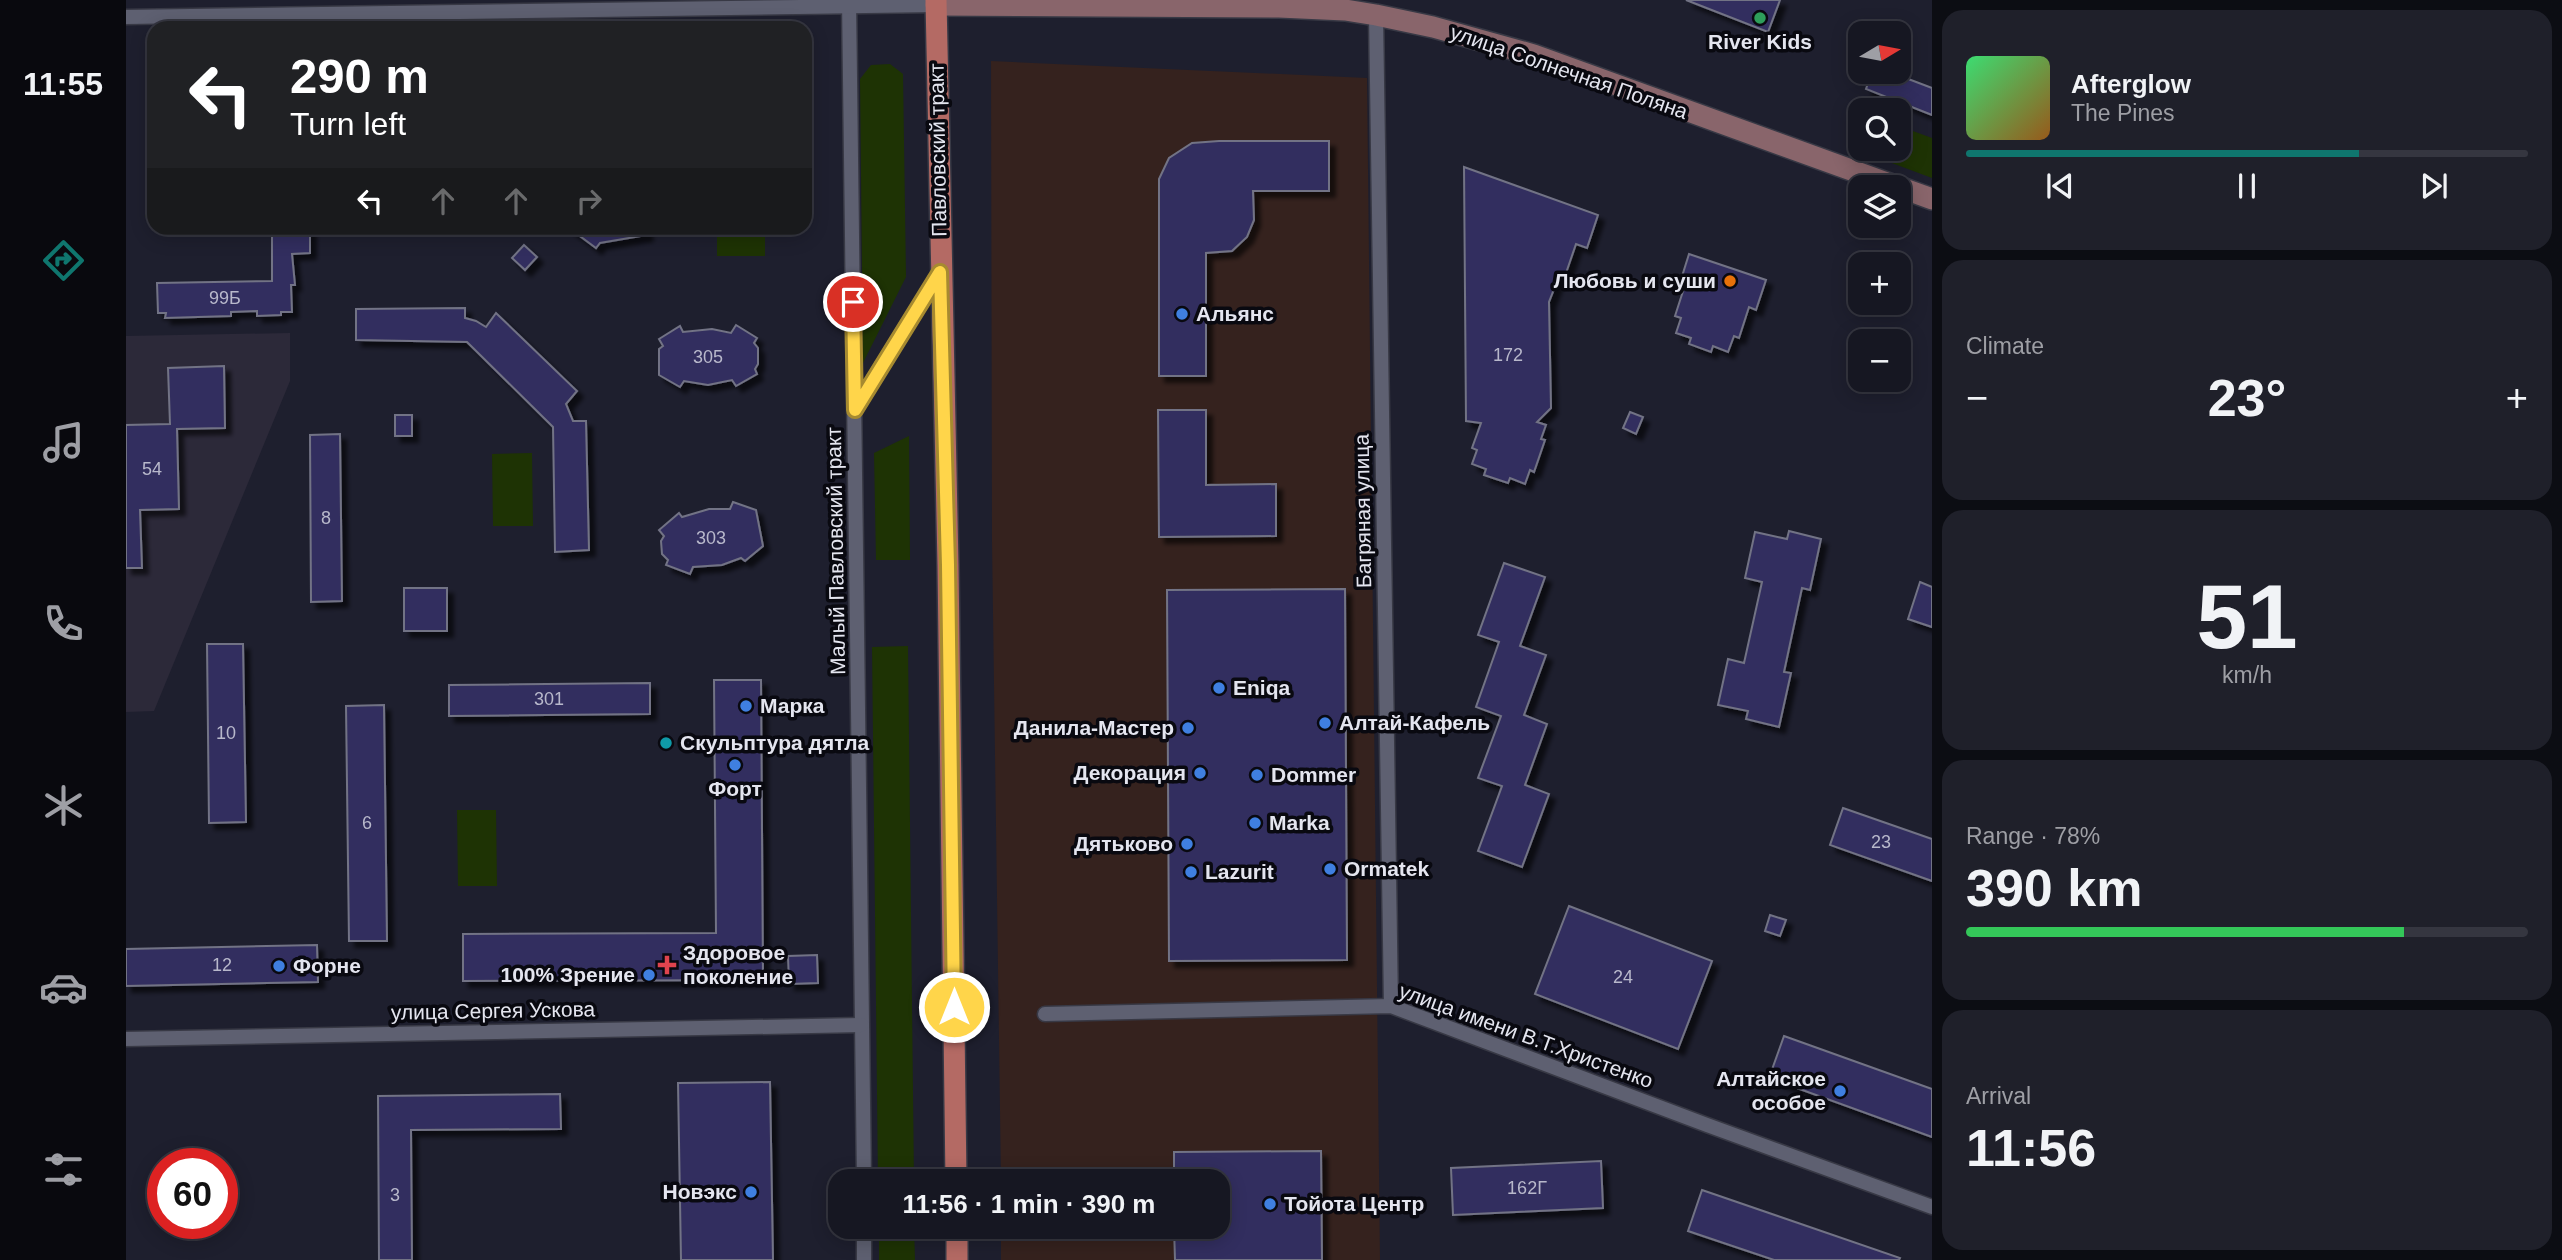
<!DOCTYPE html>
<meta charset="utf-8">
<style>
:root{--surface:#161722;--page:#1f202a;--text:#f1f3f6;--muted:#9e9fa5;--line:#353640;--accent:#0f766e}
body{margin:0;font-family:Helvetica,sans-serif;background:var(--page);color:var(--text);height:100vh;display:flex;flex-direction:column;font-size:26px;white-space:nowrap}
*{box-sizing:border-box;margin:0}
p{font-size:23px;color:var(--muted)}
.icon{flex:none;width:38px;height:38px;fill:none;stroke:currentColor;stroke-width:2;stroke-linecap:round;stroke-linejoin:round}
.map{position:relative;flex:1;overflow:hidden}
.details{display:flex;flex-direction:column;gap:10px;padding:10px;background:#0c0d13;width:630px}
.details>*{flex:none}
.banner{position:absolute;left:21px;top:21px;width:665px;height:214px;border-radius:21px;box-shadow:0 4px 18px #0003,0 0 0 2px var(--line);background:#202124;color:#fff;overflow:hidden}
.needle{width:46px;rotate:80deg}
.controls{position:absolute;left:1722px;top:21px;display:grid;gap:14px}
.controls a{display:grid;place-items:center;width:63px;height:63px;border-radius:14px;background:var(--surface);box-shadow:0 4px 18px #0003,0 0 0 2px var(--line);font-size:35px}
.speed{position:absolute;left:21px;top:1148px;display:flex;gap:14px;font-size:35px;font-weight:700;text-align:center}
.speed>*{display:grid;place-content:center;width:91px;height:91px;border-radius:50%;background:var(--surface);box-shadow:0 4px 18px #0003,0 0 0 2px var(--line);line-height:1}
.speed .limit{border:10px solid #d22;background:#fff;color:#111}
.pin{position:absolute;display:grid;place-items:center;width:60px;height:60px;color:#fff;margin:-30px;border:4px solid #fff;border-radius:50%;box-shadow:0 2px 7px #0007}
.me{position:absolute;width:77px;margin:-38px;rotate:0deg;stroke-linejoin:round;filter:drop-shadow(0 0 5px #0008)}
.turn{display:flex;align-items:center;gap:24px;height:147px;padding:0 28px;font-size:32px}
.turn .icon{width:91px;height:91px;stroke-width:2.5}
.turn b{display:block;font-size:49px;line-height:60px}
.lanes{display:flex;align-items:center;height:66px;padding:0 28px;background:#0003;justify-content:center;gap:35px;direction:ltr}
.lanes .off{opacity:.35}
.big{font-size:52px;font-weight:700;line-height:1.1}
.details .card{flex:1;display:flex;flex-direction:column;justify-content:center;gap:10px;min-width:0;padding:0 24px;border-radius:21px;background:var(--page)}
.details .dial{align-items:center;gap:0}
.dial b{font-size:91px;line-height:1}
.song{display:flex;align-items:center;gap:21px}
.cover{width:84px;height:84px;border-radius:10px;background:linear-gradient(135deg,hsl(140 70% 55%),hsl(30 70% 35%))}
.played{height:7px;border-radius:4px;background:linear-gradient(90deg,var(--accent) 70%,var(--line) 70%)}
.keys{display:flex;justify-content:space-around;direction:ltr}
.heat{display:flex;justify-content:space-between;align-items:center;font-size:38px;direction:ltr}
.charge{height:10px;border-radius:5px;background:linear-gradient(90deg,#34c759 78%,var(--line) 0)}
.trip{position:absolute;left:702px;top:1169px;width:402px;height:70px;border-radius:21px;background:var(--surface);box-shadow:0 4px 18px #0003,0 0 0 2px var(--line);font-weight:700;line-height:70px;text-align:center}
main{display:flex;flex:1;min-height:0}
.tabs{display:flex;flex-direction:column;width:126px;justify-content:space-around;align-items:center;background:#09090e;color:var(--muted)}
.tabs .icon{width:49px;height:49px}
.tabs .active{color:var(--accent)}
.tabs b{font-size:32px;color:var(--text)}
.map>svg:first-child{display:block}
.commercial{fill:#35221e}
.education{fill:#2c2939}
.green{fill:#1e3304}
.building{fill:#332f5e;stroke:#727385;stroke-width:2;filter:url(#shadow)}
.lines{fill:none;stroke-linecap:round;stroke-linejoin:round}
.street-casing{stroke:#383945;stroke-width:17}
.secondary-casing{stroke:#383945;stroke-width:24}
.primary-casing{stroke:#383945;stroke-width:24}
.street{stroke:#5e6071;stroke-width:14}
.secondary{stroke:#89656b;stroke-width:21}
.primary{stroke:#b46a64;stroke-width:21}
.route-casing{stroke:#a68a30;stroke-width:18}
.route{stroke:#ffd54a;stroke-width:12}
.leisure-dot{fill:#2e9e5b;stroke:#090910;stroke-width:2.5}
.food-dot{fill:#e8710a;stroke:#090910;stroke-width:2.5}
.shop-dot{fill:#3f7fe0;stroke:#090910;stroke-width:2.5}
.culture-dot{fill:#0f9aa8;stroke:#090910;stroke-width:2.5}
.health-dot{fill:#e0444e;stroke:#090910;stroke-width:2.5}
.labels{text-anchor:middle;stroke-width:7;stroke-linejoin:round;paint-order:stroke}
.number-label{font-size:18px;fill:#b8b8cb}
.poi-label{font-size:21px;font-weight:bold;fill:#e4e5ef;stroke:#090910;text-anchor:start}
.street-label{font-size:21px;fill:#e4e5ef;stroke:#090910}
</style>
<main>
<nav class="tabs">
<b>11:55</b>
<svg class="icon active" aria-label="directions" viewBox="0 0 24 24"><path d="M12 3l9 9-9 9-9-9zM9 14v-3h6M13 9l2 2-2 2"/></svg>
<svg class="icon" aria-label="music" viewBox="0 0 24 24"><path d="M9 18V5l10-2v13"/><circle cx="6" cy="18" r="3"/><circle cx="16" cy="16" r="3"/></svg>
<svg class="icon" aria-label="phone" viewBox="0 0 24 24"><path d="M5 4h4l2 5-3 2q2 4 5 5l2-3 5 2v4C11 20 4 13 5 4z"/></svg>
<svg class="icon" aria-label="climate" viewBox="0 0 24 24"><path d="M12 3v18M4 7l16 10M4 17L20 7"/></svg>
<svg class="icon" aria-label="car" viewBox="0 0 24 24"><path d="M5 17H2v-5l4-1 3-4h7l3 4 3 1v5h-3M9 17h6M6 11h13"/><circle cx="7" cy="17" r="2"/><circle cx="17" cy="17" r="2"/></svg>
<svg class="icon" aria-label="filters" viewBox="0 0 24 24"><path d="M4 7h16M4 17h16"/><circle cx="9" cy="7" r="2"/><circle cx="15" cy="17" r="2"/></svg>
</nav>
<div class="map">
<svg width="1806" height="1260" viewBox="0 0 1806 1260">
<defs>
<filter id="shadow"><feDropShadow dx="6" dy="6" stdDeviation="2" flood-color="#0009"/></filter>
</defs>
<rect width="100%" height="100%" fill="#1e1f2e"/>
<polygon class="commercial" points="865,61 1241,78 1254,1260 875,1260 875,1227 1092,1227 1092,1181 875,1181 866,542"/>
<polygon class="education" points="164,333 164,381 28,711 0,712 0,336"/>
<g class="green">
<polygon points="764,64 777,74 780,277 737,363 734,79 745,65"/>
<path d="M1730,111L1734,113V149H1773V126L1806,138V178L1731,150C1720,136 1724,127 1730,111Z"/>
<rect x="19" y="167" width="9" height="50"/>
<rect x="591" y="228" width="48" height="28"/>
<polygon points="783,436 784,560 750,560 748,453"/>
<polygon points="406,453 407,526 367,526 366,454"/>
<polygon points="782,646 788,1181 752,1181 746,647"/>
<polygon points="331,810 370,810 371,886 332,886"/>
<polygon points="753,1227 788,1227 789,1260 753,1260"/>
</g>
<g class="building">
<polygon points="1560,0 1654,0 1642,32"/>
<polygon points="1746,72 1764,72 1806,88 1806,115 1740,89"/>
<polygon points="1093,141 1203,141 1203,191 1127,191 1128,220 1121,237 1106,251 1080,253 1080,376 1033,376 1033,179 1043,158 1066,143"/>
<polygon points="1338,167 1472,215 1461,248 1450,244 1439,276 1434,274 1423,302 1425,408 1411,422 1420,425 1415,439 1419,440 1408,472 1404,470 1399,484 1384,478 1382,483 1358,475 1360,469 1346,464 1351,450 1346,448 1355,423 1340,421"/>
<polygon points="146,228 184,228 184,253 166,254 169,285 165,285 166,312 155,312 155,315 131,316 131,311 105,312 105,316 39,318 40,313 32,313 31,283 146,281"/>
<polygon points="443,228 520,228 521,235 474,243 470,248"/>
<polygon points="398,245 411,257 399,270 386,258"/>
<polygon points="1563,254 1640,280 1630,310 1623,307 1613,338 1608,336 1602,352 1587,346 1585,352 1563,344 1565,338 1550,333 1555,318 1549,316 1558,288 1553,286"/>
<polygon points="339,308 339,318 350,321 360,327 370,313 451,391 440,404 447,421 460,421 463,550 429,552 427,427 341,342 230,340 230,309"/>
<polygon points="610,325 631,338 628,343 632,348 632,364 629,369 631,374 610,386 606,380 582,385 558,381 554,387 533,375 533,349 537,346 533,339 554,326 557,332 586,329 605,333"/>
<polygon points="98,366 99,428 51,429 53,509 14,510 16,568 0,568 0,425 44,424 42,368"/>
<polygon points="1032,410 1080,410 1080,485 1150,484 1150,536 1033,537"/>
<polygon points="1504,412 1517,417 1510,434 1497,428"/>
<rect x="269" y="415" width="17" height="21"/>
<polygon points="214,434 216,601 185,602 184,435"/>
<polygon points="607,502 630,510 637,546 619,561 615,558 596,565 567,567 564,574 540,565 542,560 536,554 535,541 538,536 533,530 553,513 556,517 583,509 604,509"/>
<polygon points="1663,531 1695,539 1684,590 1676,588 1658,672 1665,673 1653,727 1620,719 1622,711 1592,705 1602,659 1618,663 1636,582 1619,578 1629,532 1661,539"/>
<polygon points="1378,563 1419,577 1394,646 1420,655 1398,715 1421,724 1399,785 1423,794 1396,867 1352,851 1376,786 1352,778 1375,716 1350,707 1373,642 1352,635"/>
<polygon points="1794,582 1806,587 1806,627 1782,619"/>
<rect x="278" y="588" width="43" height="43"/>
<polygon points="1219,589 1221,960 1043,961 1041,590"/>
<polygon points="81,644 117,644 120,822 83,823"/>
<polygon points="588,680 635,680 637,980 337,981 337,934 590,933"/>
<polygon points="524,683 524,714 323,716 323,685"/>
<polygon points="258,705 261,941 223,941 220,706"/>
<polygon points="1717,808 1806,839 1806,881 1704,845"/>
<polygon points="1443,906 1586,961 1552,1049 1409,994"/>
<polygon points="1644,915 1660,920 1654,936 1639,931"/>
<polygon points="191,945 192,982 0,986 0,949"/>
<polygon points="691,955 692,983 663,984 662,956"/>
<polygon points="1658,1036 1806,1089 1806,1137 1643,1078"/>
<polygon points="644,1082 647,1260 555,1260 552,1083"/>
<polygon points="434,1094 435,1129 285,1130 286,1260 253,1260 252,1096"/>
<polygon points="1195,1151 1196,1260 1049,1260 1048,1227 1092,1227 1092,1181 1048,1181 1048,1152"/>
<polygon points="1475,1161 1477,1208 1327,1215 1325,1168"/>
<polygon points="1576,1190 1774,1258 1773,1260 1648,1260 1562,1231"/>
</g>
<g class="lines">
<g class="street-casing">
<g id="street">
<polyline points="723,0 738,1181"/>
<polyline points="1250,15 1265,1006"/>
<polyline points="0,17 810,5"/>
<polyline points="730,408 814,272"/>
<polyline points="919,1014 1265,1006 1581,1125 1806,1207"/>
<polyline points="0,1039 735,1025"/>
<polyline points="738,1227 738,1260"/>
</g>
</g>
<g class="secondary-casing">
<g id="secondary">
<polyline points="810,5 1153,7 1219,10 1250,15 1307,27 1408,55 1772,187"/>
<polyline points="1773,187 1806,199"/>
</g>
</g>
<g class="primary-casing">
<g id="primary">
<polyline points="810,0 822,565 830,1181"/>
<polyline points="831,1227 831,1260"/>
</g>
</g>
<use href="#street" class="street"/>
<use href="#secondary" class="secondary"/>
<use href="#primary" class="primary"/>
</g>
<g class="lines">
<g class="route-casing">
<polyline id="route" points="727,302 729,410 814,272 822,565 828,1007"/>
</g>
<use href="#route" class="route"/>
</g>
<circle class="leisure-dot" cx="1634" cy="18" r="7"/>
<circle class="food-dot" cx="1604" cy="281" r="7"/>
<g class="shop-dot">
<circle cx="1056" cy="314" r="7"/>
<circle cx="1093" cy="688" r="7"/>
<circle cx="620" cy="706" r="7"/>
<circle cx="1199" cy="723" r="7"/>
<circle cx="1062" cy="728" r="7"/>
<circle cx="609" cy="765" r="7"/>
<circle cx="1074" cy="773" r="7"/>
<circle cx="1131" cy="775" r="7"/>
<circle cx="1129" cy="823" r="7"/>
<circle cx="1061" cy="844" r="7"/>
<circle cx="1204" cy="869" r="7"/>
<circle cx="1065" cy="872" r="7"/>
<circle cx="153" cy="966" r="7"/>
<circle cx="523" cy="975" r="7"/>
<circle cx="1714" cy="1091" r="7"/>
<circle cx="625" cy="1192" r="7"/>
<circle cx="1144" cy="1204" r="7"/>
</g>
<circle class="culture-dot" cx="540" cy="743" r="7"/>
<path class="health-dot" d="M537.5 954.5h7v7h7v7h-7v7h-7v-7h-7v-7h7z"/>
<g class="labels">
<g class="number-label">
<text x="99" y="304">99Б</text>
<text x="1382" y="361">172</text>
<text x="582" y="363">305</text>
<text x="26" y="475">54</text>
<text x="200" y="524">8</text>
<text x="585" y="544">303</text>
<text x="423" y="705">301</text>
<text x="100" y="739">10</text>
<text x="241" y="829">6</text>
<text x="1755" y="848">23</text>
<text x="96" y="971">12</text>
<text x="1497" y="983">24</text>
<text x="1401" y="1194">162Г</text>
<text x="269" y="1201">3</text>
</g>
<g class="poi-label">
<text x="1634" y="49" text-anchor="middle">River Kids</text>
<text x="1590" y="288" text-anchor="end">Любовь и суши</text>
<text x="1070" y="321">Альянс</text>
<text x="1107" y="695">Eniqa</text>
<text x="634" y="713">Марка</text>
<text x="1213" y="730">Алтай-Кафель</text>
<text x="1048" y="735" text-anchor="end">Данила-Мастер</text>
<text x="554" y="750">Скульптура дятла</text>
<text x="1060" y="780" text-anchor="end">Декорация</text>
<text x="1145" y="782">Dommer</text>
<text x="609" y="796" text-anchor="middle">Форт</text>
<text x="1143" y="830">Marka</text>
<text x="1047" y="851" text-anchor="end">Дятьково</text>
<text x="1218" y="876">Ormatek</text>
<text x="1079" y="879">Lazurit</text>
<text x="557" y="960">Здоровое<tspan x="557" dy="24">поколение</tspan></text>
<text x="167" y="973">Форне</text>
<text x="509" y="982" text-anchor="end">100% Зрение</text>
<text x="1700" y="1086" text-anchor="end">Алтайское<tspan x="1700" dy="24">особое</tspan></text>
<text x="611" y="1199" text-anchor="end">Новэкс</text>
<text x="1158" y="1211">Тойота Центр</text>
</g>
<g class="street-label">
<text transform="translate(1443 72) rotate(19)" y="7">улица Солнечная Поляна</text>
<text transform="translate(812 150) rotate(-91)" y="7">Павловский тракт</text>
<text transform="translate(1237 511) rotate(-91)" y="7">Багряная улица</text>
<text transform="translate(710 551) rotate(-91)" y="7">Малый Павловский тракт</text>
<text transform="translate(367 1011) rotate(-1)" y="7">улица Сергея Ускова</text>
<text transform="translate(1400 1036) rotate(20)" y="7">улица имени В.Т.Христенко</text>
</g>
</g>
</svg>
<div class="controls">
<a><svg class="needle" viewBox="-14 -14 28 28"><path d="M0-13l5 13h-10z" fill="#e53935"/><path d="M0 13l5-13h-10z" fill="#9e9fa5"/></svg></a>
<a><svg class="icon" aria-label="search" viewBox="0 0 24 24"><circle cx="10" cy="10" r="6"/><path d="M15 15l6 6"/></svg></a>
<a><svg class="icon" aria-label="layers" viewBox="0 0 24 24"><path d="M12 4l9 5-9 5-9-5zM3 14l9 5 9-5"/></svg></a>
<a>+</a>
<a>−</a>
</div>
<div class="speed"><div class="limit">60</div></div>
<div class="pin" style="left:727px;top:302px;background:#d93025"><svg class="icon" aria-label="arrive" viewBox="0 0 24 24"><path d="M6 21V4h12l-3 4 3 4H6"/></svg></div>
<svg class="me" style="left:828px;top:1007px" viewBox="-20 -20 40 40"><circle r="17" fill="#ffd54a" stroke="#fff" stroke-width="3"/><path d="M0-11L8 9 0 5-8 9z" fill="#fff"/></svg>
<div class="trip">11:56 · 1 min · 390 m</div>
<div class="banner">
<div class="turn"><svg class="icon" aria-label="left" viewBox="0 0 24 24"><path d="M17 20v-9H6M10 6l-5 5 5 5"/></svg><div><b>290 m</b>Turn left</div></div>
<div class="lanes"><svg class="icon" aria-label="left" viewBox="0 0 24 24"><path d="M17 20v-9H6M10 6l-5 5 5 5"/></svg><svg class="icon off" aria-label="ahead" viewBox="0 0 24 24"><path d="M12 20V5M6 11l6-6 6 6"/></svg><svg class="icon off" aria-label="ahead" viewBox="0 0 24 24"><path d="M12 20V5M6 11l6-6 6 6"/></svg><svg class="icon off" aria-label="right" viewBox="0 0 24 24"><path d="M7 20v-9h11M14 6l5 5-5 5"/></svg></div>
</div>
</div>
<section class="details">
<div class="card">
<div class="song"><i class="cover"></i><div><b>Afterglow</b><p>The Pines</p></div></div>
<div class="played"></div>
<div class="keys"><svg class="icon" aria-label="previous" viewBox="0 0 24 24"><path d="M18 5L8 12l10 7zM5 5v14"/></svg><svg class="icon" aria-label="pause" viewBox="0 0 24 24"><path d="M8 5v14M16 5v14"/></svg><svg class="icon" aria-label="next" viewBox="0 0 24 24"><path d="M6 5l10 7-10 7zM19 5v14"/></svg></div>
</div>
<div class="card"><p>Climate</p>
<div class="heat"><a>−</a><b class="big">23°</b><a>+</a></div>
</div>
<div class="card dial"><b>51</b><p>km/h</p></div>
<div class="card"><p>Range · 78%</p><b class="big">390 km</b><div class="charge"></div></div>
<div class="card"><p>Arrival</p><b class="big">11:56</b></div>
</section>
</main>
